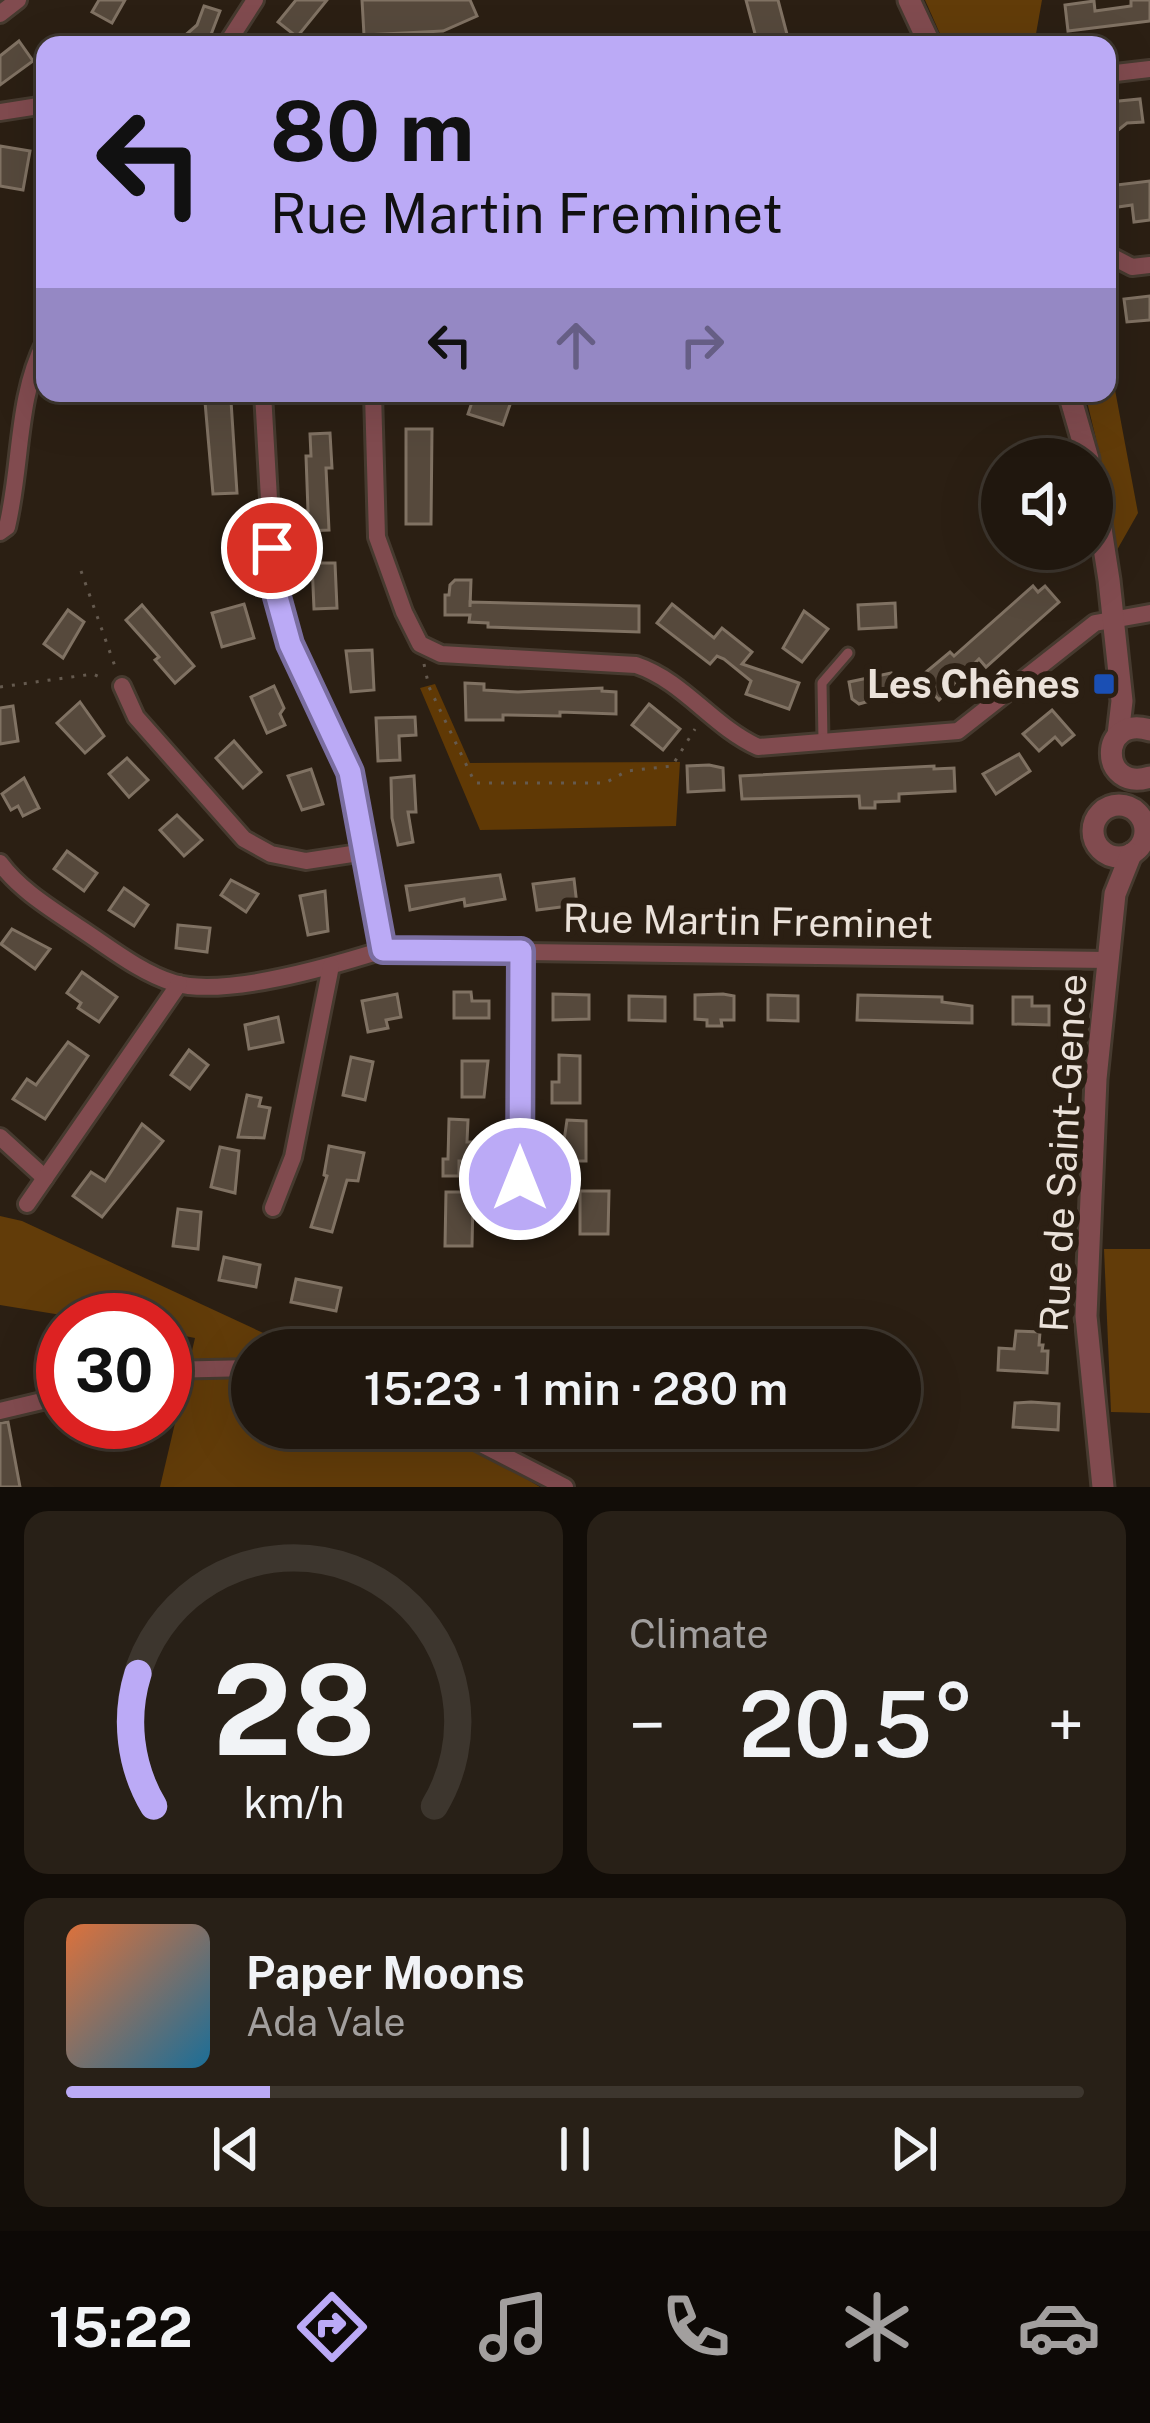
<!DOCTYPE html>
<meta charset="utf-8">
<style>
:root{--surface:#20170e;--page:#282017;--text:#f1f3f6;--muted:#a29f9e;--line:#3d362e;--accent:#bbaaf6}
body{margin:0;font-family:"Public Sans",sans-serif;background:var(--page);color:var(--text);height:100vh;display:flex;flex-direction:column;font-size:45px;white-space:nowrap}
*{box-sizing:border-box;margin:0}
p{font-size:39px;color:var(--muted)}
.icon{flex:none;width:66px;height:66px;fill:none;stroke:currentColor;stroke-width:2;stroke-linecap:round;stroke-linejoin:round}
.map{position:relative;height:1487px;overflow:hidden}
.details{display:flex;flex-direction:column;gap:24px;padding:24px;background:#120d08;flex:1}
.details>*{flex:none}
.hud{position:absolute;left:36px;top:36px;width:1080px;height:366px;border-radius:24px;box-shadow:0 12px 48px #0002,0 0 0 3px var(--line);background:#bbaaf6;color:#111;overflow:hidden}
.controls{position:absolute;left:981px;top:438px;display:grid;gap:24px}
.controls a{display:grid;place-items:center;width:132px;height:132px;border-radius:50%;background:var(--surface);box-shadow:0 12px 48px #0002,0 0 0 3px var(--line);font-size:60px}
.speed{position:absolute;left:36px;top:1293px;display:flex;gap:24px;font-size:60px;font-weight:700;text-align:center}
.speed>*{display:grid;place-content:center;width:156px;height:156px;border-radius:50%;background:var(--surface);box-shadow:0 12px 48px #0002,0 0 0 3px var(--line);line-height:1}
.speed .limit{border:18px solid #d22;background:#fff;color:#111}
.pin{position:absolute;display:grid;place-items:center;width:102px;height:102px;color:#fff;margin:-51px;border:6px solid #fff;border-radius:50%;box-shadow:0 3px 12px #0007}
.me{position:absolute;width:132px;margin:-66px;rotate:0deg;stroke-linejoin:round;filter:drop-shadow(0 0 9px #0008)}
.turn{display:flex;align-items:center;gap:42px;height:252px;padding:0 36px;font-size:54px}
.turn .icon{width:156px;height:156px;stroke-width:2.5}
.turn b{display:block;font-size:84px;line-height:102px}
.lanes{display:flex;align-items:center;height:114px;padding:0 36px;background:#0003;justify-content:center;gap:60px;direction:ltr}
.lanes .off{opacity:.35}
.big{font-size:90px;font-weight:600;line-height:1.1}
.details .tile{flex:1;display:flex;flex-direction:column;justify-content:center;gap:18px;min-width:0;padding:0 42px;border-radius:24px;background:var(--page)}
.details .dial{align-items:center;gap:0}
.dial svg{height:312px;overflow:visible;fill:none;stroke:var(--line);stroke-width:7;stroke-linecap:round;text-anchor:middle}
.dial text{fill:var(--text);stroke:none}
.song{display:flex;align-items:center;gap:36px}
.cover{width:144px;height:144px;border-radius:18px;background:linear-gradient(135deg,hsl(20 70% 55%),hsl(200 70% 35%))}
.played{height:12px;border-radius:6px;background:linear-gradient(90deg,var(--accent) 20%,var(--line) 20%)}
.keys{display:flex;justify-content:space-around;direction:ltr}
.heat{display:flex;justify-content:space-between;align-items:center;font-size:66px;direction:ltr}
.details .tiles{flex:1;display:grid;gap:24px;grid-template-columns:1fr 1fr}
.tile:last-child{grid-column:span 2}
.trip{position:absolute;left:231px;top:1329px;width:690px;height:120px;border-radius:60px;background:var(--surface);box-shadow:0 12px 48px #0002,0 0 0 3px var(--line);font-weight:600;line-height:120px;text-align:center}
.menu{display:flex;height:192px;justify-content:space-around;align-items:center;background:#0d0906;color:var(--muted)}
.menu .icon{width:84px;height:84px}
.menu .active{color:var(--accent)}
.menu b{font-size:54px;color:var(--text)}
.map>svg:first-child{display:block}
.green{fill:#603905}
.forest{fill:#623c09}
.building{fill:#56493c;stroke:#807263;stroke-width:3}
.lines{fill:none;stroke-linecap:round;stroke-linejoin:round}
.service-casing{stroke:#463a2f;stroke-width:15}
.minor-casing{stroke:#463a2f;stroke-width:22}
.tertiary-casing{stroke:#463a2f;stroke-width:27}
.path{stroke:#655a4f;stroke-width:3;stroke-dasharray:3 9;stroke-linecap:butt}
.service{stroke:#814b4f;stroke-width:9}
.minor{stroke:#814b4f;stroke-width:16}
.tertiary{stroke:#814b4f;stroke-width:21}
.route-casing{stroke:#7a6ea0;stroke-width:30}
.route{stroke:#bbaaf6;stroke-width:21}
.transit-dot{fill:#1a4fb4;stroke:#2b1f13;stroke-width:4.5}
.labels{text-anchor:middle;stroke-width:12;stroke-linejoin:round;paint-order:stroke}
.poi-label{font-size:39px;font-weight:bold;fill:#ebe2da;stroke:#2b1f13;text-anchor:end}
.street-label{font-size:39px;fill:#ebe2da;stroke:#2b1f13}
</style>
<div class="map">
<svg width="1150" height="1487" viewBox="0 0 1150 1487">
<rect width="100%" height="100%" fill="#2b1f13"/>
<polygon class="green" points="435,684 470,763 680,762 676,826 480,830 420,688"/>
<g class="forest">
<polygon points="925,0 1042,0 1034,45 945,45"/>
<polygon points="1107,347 1138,513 1117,550 1107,485 1085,393 1107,393"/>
<polygon points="0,1216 22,1221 300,1350 252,1350 252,1428 443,1428 540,1487 160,1487 195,1338 165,1332 165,1320 92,1320 0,1305"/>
<polygon points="1104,1249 1150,1249 1150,1413 1111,1412"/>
</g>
<g class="building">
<polygon points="99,0 125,0 112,23 92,12"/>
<polygon points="296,0 327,0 297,37 278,22"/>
<polygon points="362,0 470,0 477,16 443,31 364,35"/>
<polygon points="746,0 778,0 788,38 782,40 783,45 758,45"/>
<polygon points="1131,0 1150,0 1150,21 1068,31 1065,5 1094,1 1095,11 1131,6"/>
<polygon points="204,6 220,11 207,45 174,45 197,25"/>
<polygon points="19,41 33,61 0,85 0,56"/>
<polygon points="1140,99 1143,122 1127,123 1107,139 1107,110 1119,101"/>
<polygon points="0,146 30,151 23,190 0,186"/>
<polygon points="1150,181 1150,220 1134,222 1132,205 1111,208 1108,186"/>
<polygon points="1150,296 1150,320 1127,322 1124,299"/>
<polygon points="475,393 514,393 503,425 468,414"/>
<polygon points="231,401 237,493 213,494 205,402"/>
<polygon points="406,429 432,429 431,524 406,524"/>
<polygon points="330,433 332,468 326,468 329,530 304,531 303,511 308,511 306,456 311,456 310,434"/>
<polygon points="312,563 335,563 337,608 314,609"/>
<polygon points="455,580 471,580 470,607 470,602 639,606 639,632 488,627 488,623 469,622 470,615 445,615 445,595 449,595 450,585"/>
<polygon points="1033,586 1038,592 1045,586 1059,602 986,667 979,659 939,700 921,680 928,675 926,672 950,652 954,656"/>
<polygon points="895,603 896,627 859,629 858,605"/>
<polygon points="244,604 254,638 222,647 212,613"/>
<polygon points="672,604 714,638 722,628 752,652 742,664 799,683 789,709 746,694 751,681 724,659 717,656 710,664 657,623"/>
<polygon points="142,605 194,666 175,683 155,660 159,657 126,620"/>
<polygon points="68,610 84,622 63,658 44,644"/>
<polygon points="804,611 828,629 802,662 783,648"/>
<polygon points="372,650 374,690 351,692 346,651"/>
<polygon points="891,673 894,694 859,704 852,699 849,682"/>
<polygon points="465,683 484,684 484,690 518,692 602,688 602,691 616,692 616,714 560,712 560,716 503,715 503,720 466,720"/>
<polygon points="274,686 284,708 280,714 285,725 267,733 251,697"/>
<polygon points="80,702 104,736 85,753 57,723"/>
<polygon points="649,704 680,729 663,750 632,725"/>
<polygon points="13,706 18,741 0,744 0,708"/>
<polygon points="1052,710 1074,735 1062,745 1055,737 1039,751 1023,734"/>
<polygon points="415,717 416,735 399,736 400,760 378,761 376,718"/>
<polygon points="234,741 261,772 243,788 216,758"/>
<polygon points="1019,754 1030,771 996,794 983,774"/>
<polygon points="127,758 148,780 129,797 109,774"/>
<polygon points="709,765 723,768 724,790 688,792 687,766"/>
<polygon points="934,766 934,769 954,768 955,791 899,794 899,801 875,802 875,808 860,808 859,796 742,799 740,776"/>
<polygon points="311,769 323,804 302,810 288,776"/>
<polygon points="414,776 416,812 408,812 413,842 398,845 392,818 391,778"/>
<polygon points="24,778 39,808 23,816 18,806 11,810 2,794"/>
<polygon points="177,815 202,840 184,856 160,830"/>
<polygon points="67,851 97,873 84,891 54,869"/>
<polygon points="500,875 505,899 465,906 464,899 410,910 406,886"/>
<polygon points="574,879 577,905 537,910 533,884"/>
<polygon points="231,880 258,894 246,912 221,895"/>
<polygon points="124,888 148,905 134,926 109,910"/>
<polygon points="325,891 328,931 308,935 300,896"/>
<polygon points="178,925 210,928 207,952 176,948"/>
<polygon points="12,929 50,949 35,969 1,944"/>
<polygon points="82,972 117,997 99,1022 78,1008 81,1003 67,993"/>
<polygon points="454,992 471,992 472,1001 489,1001 489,1018 454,1018"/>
<polygon points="397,994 401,1017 386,1020 388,1028 368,1032 362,1001"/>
<polygon points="553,994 589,995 589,1019 553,1020"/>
<polygon points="723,994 734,996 734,1020 721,1020 722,1026 707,1026 707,1020 695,1019 695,995"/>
<polygon points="768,995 798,996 798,1021 768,1020"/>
<polygon points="858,995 942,997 942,1002 972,1006 972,1023 857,1020"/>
<polygon points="629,996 665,997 665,1021 629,1020"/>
<polygon points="1013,997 1032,997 1032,1006 1049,1006 1049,1025 1013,1024"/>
<polygon points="278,1017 283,1042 249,1049 245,1025"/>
<polygon points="68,1042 88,1056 45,1119 13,1099 27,1079 36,1085"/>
<polygon points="189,1050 208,1065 190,1089 171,1075"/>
<polygon points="559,1055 580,1056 580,1103 552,1103 552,1082 559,1082"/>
<polygon points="351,1057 373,1062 365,1100 343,1095"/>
<polygon points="462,1061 488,1061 484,1097 462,1097"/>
<polygon points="247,1095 261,1098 259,1106 270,1108 264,1138 238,1137"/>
<polygon points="449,1119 468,1120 467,1142 473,1142 473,1161 459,1161 459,1176 443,1176 443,1159 448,1159"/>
<polygon points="567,1120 586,1121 586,1161 561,1161"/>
<polygon points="142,1124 163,1141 102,1217 73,1196 91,1172 105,1181"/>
<polygon points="329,1146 364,1153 358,1181 347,1180 332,1232 311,1227 327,1176 324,1175"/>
<polygon points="220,1147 239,1151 235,1193 211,1187"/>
<polygon points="580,1191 609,1191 608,1234 580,1234"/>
<polygon points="446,1192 469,1192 469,1201 473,1201 472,1246 445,1246"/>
<polygon points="178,1209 201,1212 198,1249 173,1246"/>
<polygon points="224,1257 260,1265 256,1287 219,1280"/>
<polygon points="296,1279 341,1288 336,1311 291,1302"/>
<polygon points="1016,1331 1040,1332 1039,1345 1043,1345 1042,1351 1048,1351 1047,1373 998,1370 999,1348 1014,1349"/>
<polygon points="1031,1402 1059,1404 1058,1430 1013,1427 1015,1403"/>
<polygon points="8,1422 20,1487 0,1487 0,1423"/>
</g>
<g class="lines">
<g class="service-casing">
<polyline id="service" points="823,741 822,683 848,653"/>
</g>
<g class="minor-casing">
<g id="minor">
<polyline points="0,14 18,0"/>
<polyline points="226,45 255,0"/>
<polyline points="1107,74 1150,69"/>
<polyline points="0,112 45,105"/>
<polyline points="1109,255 1132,267 1150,265"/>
<polyline points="263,393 274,587 290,643 350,772 383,950"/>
<path d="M373,393L377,537L404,612L420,644L441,654L636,665C684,681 712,726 758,747L958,731L1095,623L1150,613"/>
<path d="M0,532L7,527C22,465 16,399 45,342"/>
<polyline points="122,686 136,717 244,839 271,854 306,861 365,852"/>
<path d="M0,863C20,890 50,908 78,927C109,947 139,972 174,983C225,998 332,966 383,950L1107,960"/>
<polyline points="521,951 520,1179 537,1215"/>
<polyline points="0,1137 45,1178"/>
<polyline points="27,1204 179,984"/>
<polyline points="273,1208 293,1157 331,966"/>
<polyline points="165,1370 252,1368"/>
<polyline points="0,1411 63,1396"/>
<polyline points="450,1428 565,1487"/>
</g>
</g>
<g class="tertiary-casing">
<g id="tertiary">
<polyline points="909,0 930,45"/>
<polyline points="1069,393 1088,459"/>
<polyline points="1092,471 1109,580 1122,701 1118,735"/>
<path d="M1150,730C1098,714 1099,793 1150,777"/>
<circle cx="1119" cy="831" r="26"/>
<polyline points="1103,1487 1086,1316 1096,1079 1115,894 1131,854"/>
</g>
</g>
<g class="path">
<polyline points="81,571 117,672"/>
<polyline points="424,664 429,687 475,783 605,783 627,771 672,766 695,729"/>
<polyline points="0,687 93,674 104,679"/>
</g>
<use href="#service" class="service"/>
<use href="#minor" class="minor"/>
<use href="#tertiary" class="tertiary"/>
</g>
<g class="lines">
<g class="route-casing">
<polyline id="route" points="272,548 274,586 290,644 350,772 383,950 521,951 520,1179"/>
</g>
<use href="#route" class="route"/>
</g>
<rect class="transit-dot" x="1092" y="672" width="24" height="24" rx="6"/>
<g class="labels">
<g class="poi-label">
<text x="1080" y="698">Les Chênes</text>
</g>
<g class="street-label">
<text transform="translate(748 921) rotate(1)" y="14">Rue Martin Freminet</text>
<text transform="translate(1063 1153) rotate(-87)" y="14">Rue de Saint-Gence</text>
</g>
</g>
</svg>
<div class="controls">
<a><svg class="icon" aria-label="sound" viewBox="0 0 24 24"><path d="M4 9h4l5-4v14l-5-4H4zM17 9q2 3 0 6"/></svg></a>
</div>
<div class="speed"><div class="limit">30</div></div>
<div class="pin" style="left:272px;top:548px;background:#d93025"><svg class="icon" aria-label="arrive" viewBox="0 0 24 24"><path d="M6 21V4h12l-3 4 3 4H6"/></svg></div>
<svg class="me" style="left:520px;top:1179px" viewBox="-20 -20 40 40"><circle r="17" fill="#bbaaf6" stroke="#fff" stroke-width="3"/><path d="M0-11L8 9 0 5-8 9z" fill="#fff"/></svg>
<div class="trip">15:23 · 1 min · 280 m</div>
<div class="hud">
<div class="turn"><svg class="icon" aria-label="left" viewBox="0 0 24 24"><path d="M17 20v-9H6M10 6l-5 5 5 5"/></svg><div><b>80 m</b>Rue Martin Freminet</div></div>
<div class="lanes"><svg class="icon" aria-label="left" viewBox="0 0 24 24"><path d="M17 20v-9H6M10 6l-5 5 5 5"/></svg><svg class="icon off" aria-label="ahead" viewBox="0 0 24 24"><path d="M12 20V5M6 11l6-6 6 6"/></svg><svg class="icon off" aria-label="right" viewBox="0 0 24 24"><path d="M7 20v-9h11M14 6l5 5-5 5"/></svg></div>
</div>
</div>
<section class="details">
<div class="tiles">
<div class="tile dial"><svg viewBox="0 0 100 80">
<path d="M14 69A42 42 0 1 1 86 69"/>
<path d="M14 69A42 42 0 0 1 10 35" stroke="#bbaaf6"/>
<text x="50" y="56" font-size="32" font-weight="700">28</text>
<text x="50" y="72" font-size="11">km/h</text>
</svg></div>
<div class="tile"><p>Climate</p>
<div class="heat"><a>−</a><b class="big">20.5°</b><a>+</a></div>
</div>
<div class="tile">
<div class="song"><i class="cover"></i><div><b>Paper Moons</b><p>Ada Vale</p></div></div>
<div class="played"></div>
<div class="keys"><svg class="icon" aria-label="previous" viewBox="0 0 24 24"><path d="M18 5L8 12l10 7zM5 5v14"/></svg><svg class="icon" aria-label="pause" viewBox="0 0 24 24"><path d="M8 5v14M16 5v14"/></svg><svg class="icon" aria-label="next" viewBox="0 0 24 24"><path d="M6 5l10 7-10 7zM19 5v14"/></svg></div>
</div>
</div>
</section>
<nav class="menu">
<b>15:22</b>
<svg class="icon active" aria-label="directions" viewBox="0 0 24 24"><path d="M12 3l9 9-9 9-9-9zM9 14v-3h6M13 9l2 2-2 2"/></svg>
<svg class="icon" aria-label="music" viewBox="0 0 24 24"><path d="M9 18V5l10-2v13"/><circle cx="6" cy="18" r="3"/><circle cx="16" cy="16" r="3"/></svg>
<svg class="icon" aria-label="phone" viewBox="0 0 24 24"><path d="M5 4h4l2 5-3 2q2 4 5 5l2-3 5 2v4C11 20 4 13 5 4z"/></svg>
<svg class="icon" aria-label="climate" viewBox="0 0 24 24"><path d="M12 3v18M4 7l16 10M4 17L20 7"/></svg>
<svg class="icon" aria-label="car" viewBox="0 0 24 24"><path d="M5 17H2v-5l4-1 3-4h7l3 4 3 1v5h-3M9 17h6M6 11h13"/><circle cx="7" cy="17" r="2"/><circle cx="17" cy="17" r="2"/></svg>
</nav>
